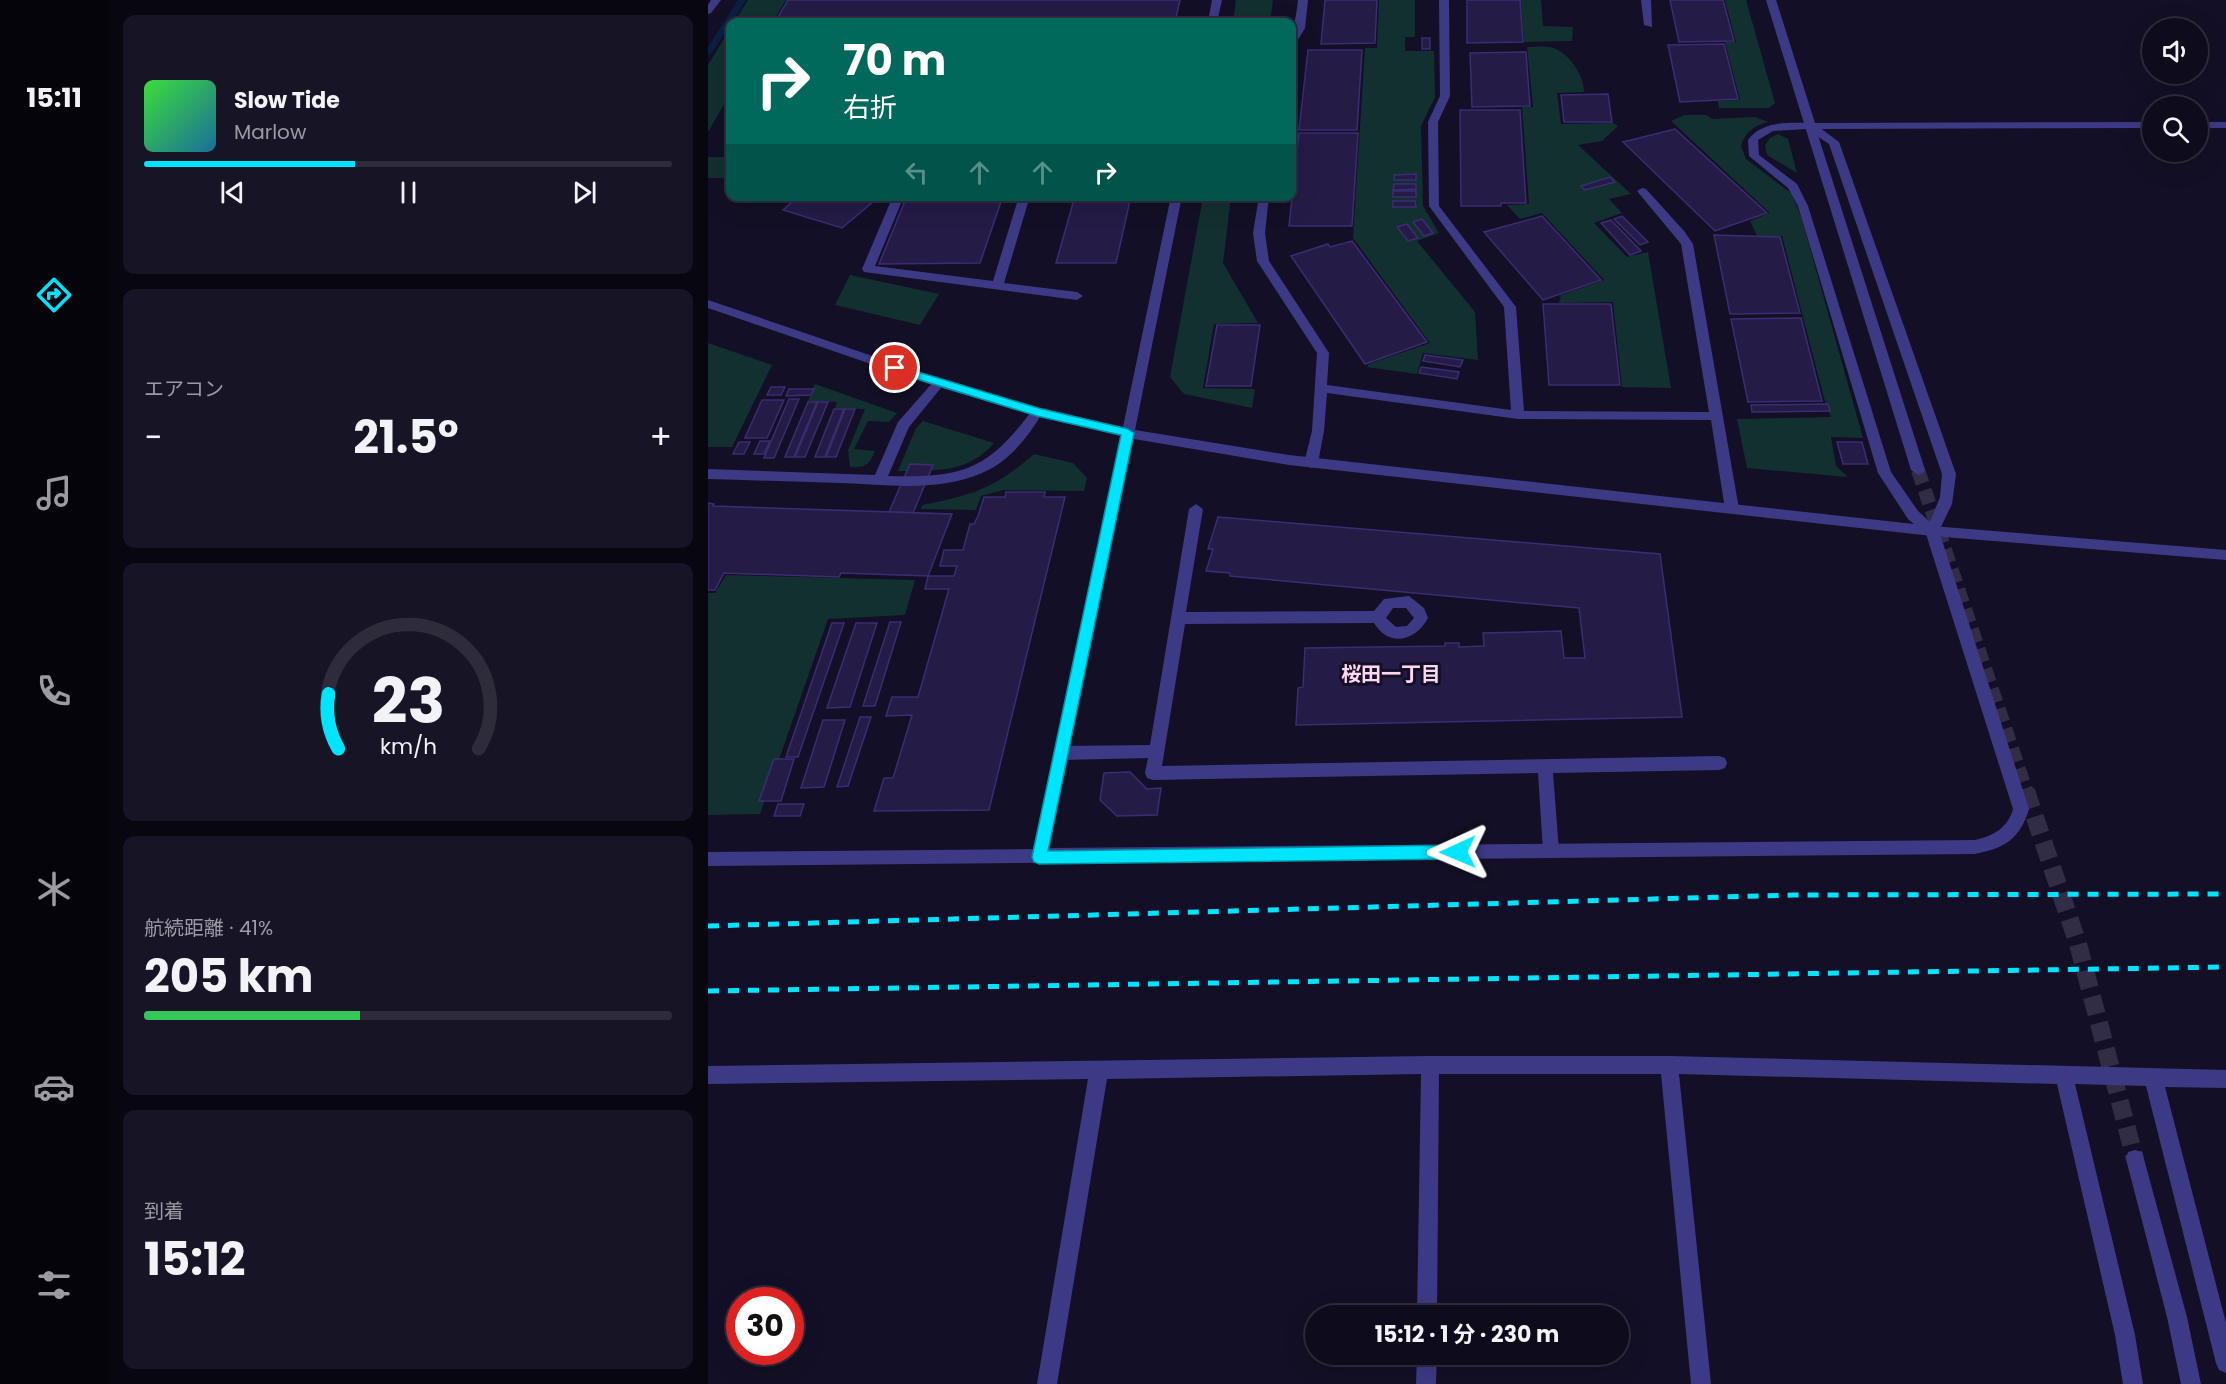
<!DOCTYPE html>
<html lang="ja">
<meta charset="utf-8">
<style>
:root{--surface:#0e0b1c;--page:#171425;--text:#f1f3f6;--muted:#9b9ba3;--line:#2e2b3b;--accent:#00e5ff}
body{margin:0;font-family:Poppins,"Noto Sans JP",sans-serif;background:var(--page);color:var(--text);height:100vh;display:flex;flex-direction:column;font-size:22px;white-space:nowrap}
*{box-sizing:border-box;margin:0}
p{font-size:20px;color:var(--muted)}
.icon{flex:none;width:33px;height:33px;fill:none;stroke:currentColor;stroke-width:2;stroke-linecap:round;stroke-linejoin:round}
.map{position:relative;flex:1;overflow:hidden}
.sheet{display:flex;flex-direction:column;gap:15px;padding:15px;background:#08060f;width:600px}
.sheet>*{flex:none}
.hud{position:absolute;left:18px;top:18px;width:570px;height:183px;border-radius:12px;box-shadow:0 6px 24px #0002,0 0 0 2px var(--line);background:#00695c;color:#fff;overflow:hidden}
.fabs{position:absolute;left:1434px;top:18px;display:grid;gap:12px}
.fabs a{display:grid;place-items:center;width:66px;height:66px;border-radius:50%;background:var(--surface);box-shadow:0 6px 24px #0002,0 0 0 2px var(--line);font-size:30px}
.speed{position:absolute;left:18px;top:1287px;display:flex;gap:12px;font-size:30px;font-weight:700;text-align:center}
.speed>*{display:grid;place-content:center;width:78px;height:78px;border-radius:50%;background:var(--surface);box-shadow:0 6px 24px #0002,0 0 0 2px var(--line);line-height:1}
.speed .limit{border:9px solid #d22;background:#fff;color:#111}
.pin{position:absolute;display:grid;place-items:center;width:51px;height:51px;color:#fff;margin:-26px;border:3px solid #fff;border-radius:50%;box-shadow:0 2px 6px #0007}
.me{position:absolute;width:66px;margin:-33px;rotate:269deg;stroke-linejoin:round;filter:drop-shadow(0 0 4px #0008)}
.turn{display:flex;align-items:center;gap:21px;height:126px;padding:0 18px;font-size:27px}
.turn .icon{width:78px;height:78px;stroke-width:2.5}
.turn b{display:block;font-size:42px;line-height:51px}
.lanes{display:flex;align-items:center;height:57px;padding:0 18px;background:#0003;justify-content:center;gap:30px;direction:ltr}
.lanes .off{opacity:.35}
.big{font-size:45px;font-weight:700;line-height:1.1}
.sheet .card{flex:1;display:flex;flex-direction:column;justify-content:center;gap:9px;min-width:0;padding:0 21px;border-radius:12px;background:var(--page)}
.sheet .dial{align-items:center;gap:0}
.dial svg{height:156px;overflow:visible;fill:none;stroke:var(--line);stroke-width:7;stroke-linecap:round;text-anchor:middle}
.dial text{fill:var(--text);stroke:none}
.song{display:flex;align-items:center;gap:18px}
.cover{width:72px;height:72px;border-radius:9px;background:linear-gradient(135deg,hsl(120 70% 55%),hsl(200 70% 35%))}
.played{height:6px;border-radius:3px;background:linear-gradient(90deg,var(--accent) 40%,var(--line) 40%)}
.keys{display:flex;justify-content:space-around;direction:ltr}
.heat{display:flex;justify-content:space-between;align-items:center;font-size:33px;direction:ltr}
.charge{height:9px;border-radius:4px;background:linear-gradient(90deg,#34c759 41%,var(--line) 0)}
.trip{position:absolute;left:597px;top:1305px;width:324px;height:60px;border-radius:30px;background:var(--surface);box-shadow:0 6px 24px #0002,0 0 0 2px var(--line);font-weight:700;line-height:60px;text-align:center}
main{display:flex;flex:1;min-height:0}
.dock{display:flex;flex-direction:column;width:108px;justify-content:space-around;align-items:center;background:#06040b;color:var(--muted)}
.dock .icon{width:42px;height:42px}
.dock .on{color:var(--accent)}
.dock b{font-size:27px;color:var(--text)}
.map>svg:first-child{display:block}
.green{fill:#12302f}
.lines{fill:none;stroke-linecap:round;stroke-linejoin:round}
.stream{fill:#0a1f44;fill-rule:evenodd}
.building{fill:#241b47;stroke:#3b2d73;stroke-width:1.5}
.tertiary-tunnel-far1{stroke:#312d47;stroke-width:14;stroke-dasharray:14 7;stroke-linecap:butt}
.tertiary-tunnel{stroke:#312d47;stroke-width:18;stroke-dasharray:18 9;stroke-linecap:butt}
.service{fill:#3d3a85;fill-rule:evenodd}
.minor{fill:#3d3a85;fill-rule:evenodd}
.tertiary{fill:#3d3a85;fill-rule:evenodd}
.rail{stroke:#00e5ff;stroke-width:5;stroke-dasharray:11 9;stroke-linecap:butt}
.route{fill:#00e5ff;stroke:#0095a6;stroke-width:1.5}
.labels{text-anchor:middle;stroke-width:6;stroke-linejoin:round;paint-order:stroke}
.neighbourhood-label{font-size:20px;font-weight:bold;fill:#ffd6f0;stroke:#130f26}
</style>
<main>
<nav class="dock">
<b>15:11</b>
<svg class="icon on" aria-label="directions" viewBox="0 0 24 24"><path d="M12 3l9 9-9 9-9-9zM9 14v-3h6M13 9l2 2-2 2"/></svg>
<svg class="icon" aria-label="music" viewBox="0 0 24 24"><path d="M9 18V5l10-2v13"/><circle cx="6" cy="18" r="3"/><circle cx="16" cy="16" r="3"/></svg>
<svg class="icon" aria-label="phone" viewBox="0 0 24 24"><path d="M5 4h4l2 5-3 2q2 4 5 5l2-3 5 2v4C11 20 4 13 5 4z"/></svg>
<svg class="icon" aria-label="climate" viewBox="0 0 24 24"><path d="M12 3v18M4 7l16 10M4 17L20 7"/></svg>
<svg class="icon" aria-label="car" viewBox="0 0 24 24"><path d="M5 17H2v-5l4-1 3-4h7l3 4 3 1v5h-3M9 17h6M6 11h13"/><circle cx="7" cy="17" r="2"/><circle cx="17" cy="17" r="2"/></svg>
<svg class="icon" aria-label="filters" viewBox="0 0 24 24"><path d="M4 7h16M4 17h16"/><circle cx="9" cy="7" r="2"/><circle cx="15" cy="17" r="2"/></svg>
</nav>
<section class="sheet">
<div class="card">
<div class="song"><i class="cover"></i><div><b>Slow Tide</b><p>Marlow</p></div></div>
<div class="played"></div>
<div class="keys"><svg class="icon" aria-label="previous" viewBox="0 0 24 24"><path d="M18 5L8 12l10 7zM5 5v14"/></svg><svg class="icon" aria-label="pause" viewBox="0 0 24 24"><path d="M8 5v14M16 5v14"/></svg><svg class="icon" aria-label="next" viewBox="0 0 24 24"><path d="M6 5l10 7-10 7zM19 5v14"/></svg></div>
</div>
<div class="card"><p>エアコン</p>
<div class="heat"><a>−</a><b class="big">21.5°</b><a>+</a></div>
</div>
<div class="card dial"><svg viewBox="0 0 100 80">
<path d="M14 69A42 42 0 1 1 86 69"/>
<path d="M14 69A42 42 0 0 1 9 41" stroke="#00e5ff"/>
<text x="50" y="56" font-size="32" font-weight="700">23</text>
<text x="50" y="72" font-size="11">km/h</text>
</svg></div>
<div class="card"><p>航続距離 · 41%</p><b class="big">205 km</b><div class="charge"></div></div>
<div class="card"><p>到着</p><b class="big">15:12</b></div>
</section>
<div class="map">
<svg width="1518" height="1384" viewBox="0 0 1518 1384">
<rect width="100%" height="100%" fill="#130f26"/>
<g class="green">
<polygon points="40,0 78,0 65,22 26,22"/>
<polygon points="528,0 565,0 562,22 525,22"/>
<polygon points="671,0 707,0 707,37 697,37 697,51 726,51 727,97 713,126 715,206 731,233 709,241 767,312 770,360 715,353 709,374 659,367 661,364 722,343 645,238 657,48 669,48"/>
<polygon points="813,0 833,0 835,26 865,27 864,41 816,42"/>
<polygon points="1017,0 1038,0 1067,103 1061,108 1011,108 1010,101 1032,100 1017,42 1028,42"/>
<polygon points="22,29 22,94 0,132 0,65"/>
<path d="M819,47C828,47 840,45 848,49C863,56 876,76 876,92L849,93L853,124L905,123L910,126L894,141L870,145L923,194L901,199L914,213L886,223L919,257L940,252L963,388L914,387L905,302L851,303L853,295L896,280L834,213L812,219L799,205L821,204L814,107H825Z"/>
<path d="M977,115H998L1004,119L1047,117L1060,122C1046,126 1038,131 1033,146L1038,159L1083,193L1093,216L1155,438L1123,437L1128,466L1140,477L1039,468L1029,419L1123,417L1116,398L1074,236H1049L1042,221L1062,213L963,121Z"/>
<polygon points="1070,134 1080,139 1089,173 1059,155 1057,145 1062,138"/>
<rect x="0" y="157" width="22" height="21"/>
<polygon points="495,197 523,197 515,263 550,323 506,324 495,388 547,389 544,408 476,394 462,377"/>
<polygon points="142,275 231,294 212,325 127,305"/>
<polygon points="0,343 64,365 24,447 0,447"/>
<path d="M107,384L189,413L181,422L160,421L146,449L167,451C161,465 158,468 142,467L140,450L157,409L127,408L129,402L100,401Z"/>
<path d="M215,421L286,443C261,473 226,471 190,471L208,428Z"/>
<path d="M326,454L365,463L379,478L376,491L295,490L273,496L268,510L213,509L214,505C263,496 289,487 326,454Z"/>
<polygon points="18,575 207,580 197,615 120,619 52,814 0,815 0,593 7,593"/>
</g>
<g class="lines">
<polygon class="stream" points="30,0 38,0 4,53 0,55 0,47"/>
</g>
<g class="building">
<polygon points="80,0 472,0 467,22 67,22"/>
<polygon points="617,0 669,0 667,43 613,44"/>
<polygon points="759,0 812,0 815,42 759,43"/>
<polygon points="962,0 1015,0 1026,41 971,42"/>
<rect x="714" y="38" width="8" height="11"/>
<polygon points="1016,44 1030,99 972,102 960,45"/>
<polygon points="600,50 654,50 649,130 591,130"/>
<polygon points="818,52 822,106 764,107 762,53"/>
<polygon points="900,94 904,122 856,122 853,95"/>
<polygon points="752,110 812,110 818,203 793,203 793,206 753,206"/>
<polygon points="967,129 1059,213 1007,231 915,142"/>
<polygon points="591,133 650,133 644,226 581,226"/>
<polygon points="708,174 708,180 686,180 686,175"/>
<polygon points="902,177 907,182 877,190 873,186"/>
<polygon points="686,184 708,184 708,189 685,190"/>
<rect x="685" y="191" width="23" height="6"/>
<polygon points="91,196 151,196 166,201 134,228 75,210"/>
<polygon points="199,196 295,196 272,263 171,264"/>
<polygon points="367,196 423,196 408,263 348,263"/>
<polygon points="685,201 707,201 708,207 685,207"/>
<polygon points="834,216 893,280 835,300 776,232"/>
<polygon points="914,216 940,242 932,245 906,219"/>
<polygon points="714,219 725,233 716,236 705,222"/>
<polygon points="903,220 933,251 922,255 893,223"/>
<polygon points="699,224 710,238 700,241 689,227"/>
<polygon points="1006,235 1072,237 1092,313 1022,314"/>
<polygon points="644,241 719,342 657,364 583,256 620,244 622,247"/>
<polygon points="835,304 903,304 912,385 841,385"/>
<polygon points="1093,318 1114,401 1040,402 1023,319"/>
<polygon points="509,325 552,325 543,386 498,386"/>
<polygon points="717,355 755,360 752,367 715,361"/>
<polygon points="713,367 751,372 749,379 711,373"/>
<polygon points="63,387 77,387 73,395 59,395"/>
<polygon points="81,389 106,389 103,395 78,396"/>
<polygon points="81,399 91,399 66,458 56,458"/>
<polygon points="54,400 76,400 59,438 37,438"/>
<polygon points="100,402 109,402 86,457 77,457"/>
<polygon points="110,402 120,402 97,457 87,457"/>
<polygon points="1120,404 1122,411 1044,412 1043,405"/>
<polygon points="126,409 136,409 117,457 107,457"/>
<polygon points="137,409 147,409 128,457 118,457"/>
<polygon points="52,441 62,441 56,454 46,454"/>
<polygon points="31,442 42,442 36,454 25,454"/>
<polygon points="1129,442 1154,442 1160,464 1135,464"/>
<polygon points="202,464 225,465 205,513 181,512"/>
<polygon points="298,492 337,492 336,497 357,497 281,810 166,811 176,778 185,778 204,715 178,716 184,697 210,697 241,589 217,589 220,576 246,576 249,566 232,566 236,550 255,550 262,524 266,524 270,516 276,497 297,497"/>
<polygon points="0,503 6,504 5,506 244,514 220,576 133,573 131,577 16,573 7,590 0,590"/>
<polygon points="510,517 952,554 974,717 588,725 590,688 595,687 597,648 737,646 737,643 751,643 751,647 776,646 775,633 853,631 856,658 877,658 871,608 522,576 522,573 498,571 505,549 500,549"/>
<polygon points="182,622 193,622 167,706 155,706"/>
<polygon points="124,623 136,623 90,757 78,757"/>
<polygon points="148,623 169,623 142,707 119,708"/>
<polygon points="152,717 163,717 140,786 129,787"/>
<polygon points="115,720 137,720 116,787 93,788"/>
<polygon points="66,759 86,759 73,801 51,801"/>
<polygon points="422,772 439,789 453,788 449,815 409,816 392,800 396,773"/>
<polygon points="70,804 96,804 92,816 66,816"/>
</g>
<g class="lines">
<polyline class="tertiary-tunnel-far1" points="1210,470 1319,793"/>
<polyline class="tertiary-tunnel" points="1318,791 1370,944 1427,1159"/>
<g class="service">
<path d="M590,0H600L597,28L587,45L584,46C583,34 589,14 590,0Z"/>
<polygon points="731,0 741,0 742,96 730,122 731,206 808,307 816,411 1001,412 973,244 929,191 934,188 938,189 976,231 985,244 1031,509 1029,513 1019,513 1017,509 1003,420 810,419 619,393 616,431 610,463 603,468 598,466 596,463 604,431 609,353 549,261 545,233 551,196 561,196 557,233 561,261 621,353 619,385 803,410 796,307 721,206 720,122 732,96"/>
<polygon points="933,0 943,0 944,27 936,25"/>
<polygon points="185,196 196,196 167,266 285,281 311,196 322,196 296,283 369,292 375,296 369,300 156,272 154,269"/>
<path d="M231,379L237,383L201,427L180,476C256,478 280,470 325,409L329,408L335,412C320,437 302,461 274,473C231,492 180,485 133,483C89,482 44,480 0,479V469L167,475L190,422L227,380Z"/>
<path d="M488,504L495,509L478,612L666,611L676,599L701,596L716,608L720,618C708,641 681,648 666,623L477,624L454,766L1011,756L1017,758L1019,763L1017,768L1011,770L845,773L851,851L849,856L843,858L837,856L835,851L830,773L445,780L439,778L437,773L440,758L353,760L348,758L345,753L348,748L353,746L442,745L481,509ZM685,608H698L706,618L699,626L688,627L678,618Z"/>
</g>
<g class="minor">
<polygon points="3,0 13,0 3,13 0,14 0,5"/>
<path d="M1099,123L1111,127L1131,142L1248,474L1244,504L1231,531L1321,809C1312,839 1297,848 1267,854L0,866V852L325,849L414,433L420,428L426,433L341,848L1267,840C1285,836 1300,828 1305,809L1218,534L1200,519L1170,473L1090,206L1080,188L1041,156L1040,140C1053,122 1079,122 1099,123ZM1098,129L1121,144L1234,474L1232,497L1222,522L1210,511L1183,472L1100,206L1089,184L1051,155L1050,140L1065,131Z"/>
<polygon points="722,1056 961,1056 1518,1070 1518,1088 1457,1087 1518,1323 1518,1373 1511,1370 1508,1363 1438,1086 1367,1084 1427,1335 1435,1384 1415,1384 1407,1335 1349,1084 971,1074 1003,1384 983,1384 953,1074 731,1074 729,1316 709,1316 713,1074 399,1079 349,1384 329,1384 380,1079 0,1084 0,1066"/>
<polygon points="709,1354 729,1354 728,1384 708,1384"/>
</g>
<g class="tertiary">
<polygon points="504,0 514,0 509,22 500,22"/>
<polygon points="1058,0 1068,0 1107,123 1444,122 1444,128 1108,129 1217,470 1215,473 1210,475 1203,470"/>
<rect x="1490" y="122" width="28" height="6"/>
<polygon points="463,196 474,196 427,430 581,455 1224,526 1518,550 1518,560 1224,536 581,465 420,438 329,416 227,386 0,308 0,300 235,380 329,408 415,427"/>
<polygon points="1427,1150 1434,1152 1436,1159 1479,1317 1493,1384 1473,1384 1459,1317 1418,1159 1420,1152"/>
</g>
<g class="rail">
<polyline points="0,926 1085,895 1518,894"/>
<polyline points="0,991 1518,967"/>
</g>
</g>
<polygon class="route" points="187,365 330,408 420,429 426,433 340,851 750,845 755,847 757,852 755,857 750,859 331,864 326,862 324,857 413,435 329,416 183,371 181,368"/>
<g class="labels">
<g class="neighbourhood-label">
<text x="683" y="681">桜田一丁目</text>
</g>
</g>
</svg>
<div class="fabs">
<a><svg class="icon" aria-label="sound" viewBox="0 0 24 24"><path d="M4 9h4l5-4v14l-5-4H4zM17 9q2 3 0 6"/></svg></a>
<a><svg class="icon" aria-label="search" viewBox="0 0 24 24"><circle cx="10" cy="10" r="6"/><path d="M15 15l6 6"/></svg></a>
</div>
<div class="speed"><div class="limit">30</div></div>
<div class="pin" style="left:187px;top:368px;background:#d93025"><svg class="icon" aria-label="arrive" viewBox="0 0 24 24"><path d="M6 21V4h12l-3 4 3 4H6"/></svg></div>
<svg class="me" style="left:750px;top:852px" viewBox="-20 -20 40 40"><path d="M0-17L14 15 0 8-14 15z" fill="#00e5ff" stroke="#fff" stroke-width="4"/></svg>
<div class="trip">15:12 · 1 分 · 230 m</div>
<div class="hud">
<div class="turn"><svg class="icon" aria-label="right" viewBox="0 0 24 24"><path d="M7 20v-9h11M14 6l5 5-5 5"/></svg><div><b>70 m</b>右折</div></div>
<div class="lanes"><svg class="icon off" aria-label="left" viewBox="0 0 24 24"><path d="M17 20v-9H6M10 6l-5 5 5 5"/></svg><svg class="icon off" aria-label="ahead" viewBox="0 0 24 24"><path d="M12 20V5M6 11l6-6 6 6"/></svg><svg class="icon off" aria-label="ahead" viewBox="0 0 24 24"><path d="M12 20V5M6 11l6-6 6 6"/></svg><svg class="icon" aria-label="right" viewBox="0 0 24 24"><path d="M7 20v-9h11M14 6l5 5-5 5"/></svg></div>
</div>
</div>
</main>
